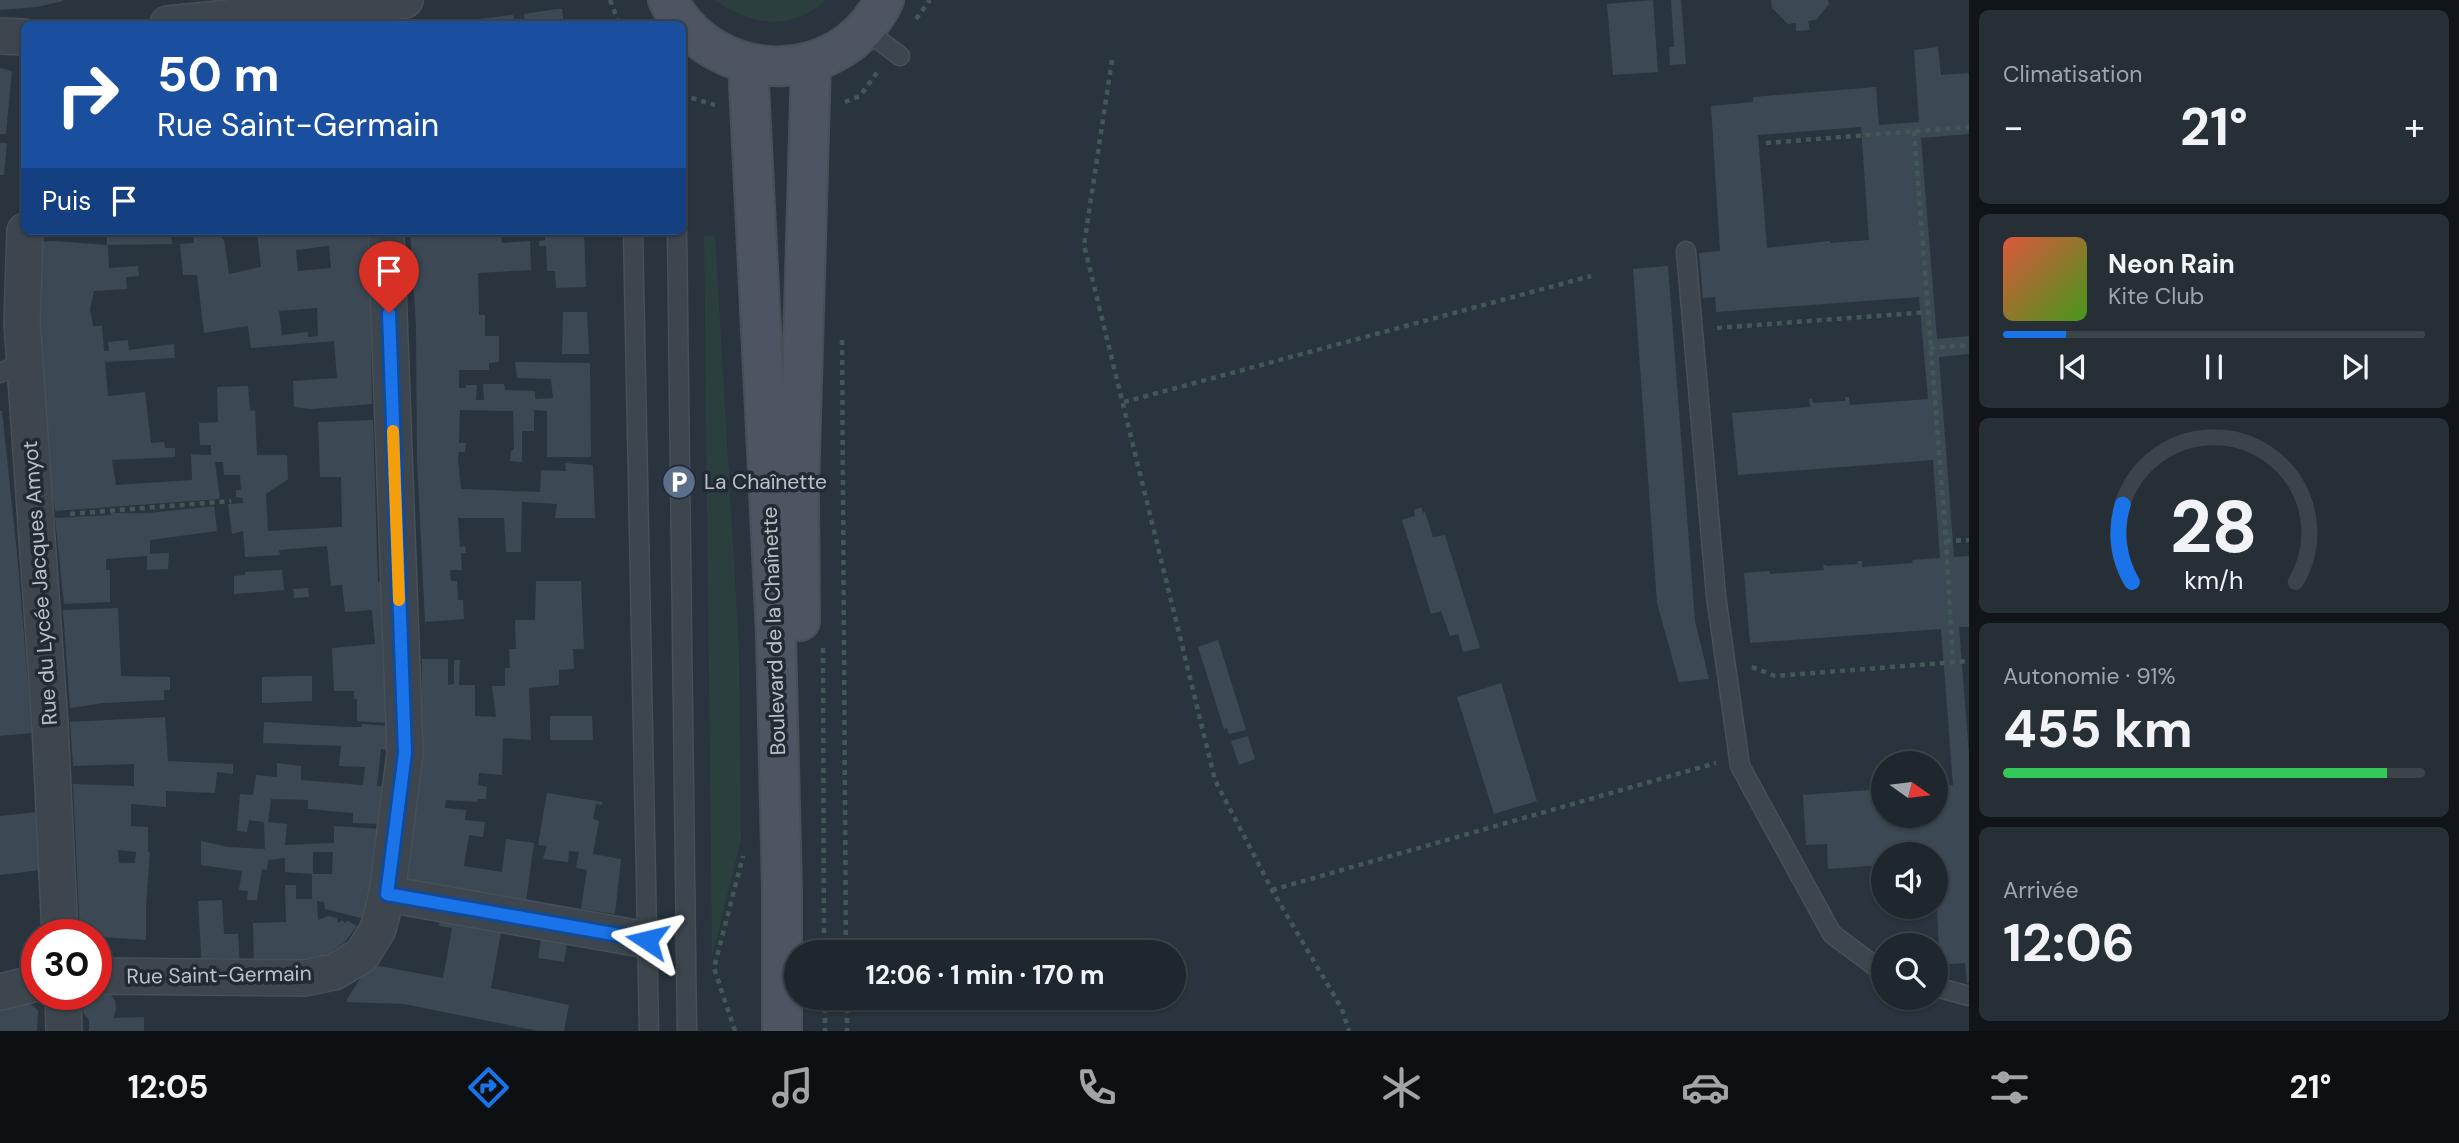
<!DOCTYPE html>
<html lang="fr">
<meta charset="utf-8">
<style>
:root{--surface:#1f272e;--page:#272f36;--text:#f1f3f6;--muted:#a1a5aa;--line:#3c444a;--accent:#1a73e8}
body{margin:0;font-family:"DM Sans",sans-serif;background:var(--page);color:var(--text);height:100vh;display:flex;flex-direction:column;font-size:26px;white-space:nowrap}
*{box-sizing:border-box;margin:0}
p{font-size:23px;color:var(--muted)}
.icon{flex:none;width:38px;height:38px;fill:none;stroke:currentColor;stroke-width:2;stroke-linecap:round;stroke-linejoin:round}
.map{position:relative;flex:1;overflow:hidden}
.panel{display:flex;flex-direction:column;gap:10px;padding:10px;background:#111519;width:490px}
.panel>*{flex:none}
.banner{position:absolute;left:21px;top:21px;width:665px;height:214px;border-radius:10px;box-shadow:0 2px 5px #0004,0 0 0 2px var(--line);background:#1a4fa0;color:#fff;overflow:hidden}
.needle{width:46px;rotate:104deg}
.tools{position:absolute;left:1871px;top:751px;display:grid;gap:14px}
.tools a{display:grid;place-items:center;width:77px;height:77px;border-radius:50%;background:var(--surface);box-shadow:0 2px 5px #0004,0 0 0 2px var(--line);font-size:35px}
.speed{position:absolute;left:21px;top:919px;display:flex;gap:14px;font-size:35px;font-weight:700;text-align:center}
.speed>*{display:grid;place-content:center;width:91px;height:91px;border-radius:50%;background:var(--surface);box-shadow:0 2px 5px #0004,0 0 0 2px var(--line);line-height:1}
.speed .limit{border:10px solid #d22;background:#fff;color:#111}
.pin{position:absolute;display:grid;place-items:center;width:60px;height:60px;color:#fff;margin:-72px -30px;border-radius:50% 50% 50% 0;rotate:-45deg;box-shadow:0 0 7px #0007}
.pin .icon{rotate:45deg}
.me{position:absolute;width:77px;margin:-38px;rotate:280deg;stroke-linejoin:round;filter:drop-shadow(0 0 5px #0008)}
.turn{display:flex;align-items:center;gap:24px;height:147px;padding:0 21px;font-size:32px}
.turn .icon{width:91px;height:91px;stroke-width:2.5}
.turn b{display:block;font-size:49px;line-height:60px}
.then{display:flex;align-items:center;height:66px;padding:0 21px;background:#0003;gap:14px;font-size:26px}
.big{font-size:52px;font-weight:700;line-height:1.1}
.panel .tile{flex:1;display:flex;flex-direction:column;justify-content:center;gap:10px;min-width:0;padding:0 24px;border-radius:10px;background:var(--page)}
.panel .dial{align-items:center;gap:0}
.dial svg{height:182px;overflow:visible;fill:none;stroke:var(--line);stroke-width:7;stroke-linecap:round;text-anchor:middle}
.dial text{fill:var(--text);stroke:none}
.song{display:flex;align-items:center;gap:21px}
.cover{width:84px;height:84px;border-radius:10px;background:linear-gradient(135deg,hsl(10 70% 55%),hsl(100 70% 35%))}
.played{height:7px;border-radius:4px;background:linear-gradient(90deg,var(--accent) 15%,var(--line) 15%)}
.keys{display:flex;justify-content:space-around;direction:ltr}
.heat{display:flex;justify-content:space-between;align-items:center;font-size:38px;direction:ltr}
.charge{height:10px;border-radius:5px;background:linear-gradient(90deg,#34c759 91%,var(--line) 0)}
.trip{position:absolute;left:784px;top:940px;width:402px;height:70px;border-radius:35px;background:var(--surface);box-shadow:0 2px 5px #0004,0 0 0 2px var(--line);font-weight:700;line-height:70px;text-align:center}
.menu{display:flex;height:112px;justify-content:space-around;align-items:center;background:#0c1012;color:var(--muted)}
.menu .icon{width:49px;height:49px}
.menu .active{color:var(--accent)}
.menu b{font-size:32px;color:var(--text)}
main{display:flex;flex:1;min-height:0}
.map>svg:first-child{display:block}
.green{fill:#2b3f3f}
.building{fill:#3c4954;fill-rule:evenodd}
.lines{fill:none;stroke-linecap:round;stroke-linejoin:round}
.lane-casing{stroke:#474f58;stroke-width:21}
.street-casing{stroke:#474f58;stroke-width:38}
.secondary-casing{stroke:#474f58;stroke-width:42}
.path{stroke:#445757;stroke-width:4.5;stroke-dasharray:5 5;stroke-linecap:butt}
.lane{stroke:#3d464e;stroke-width:18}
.street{stroke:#3d464e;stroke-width:35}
.secondary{stroke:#4c5561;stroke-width:38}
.route-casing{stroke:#114b97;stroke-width:18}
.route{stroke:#1a73e8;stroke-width:12}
.slow{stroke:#f59e0b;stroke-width:12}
.labels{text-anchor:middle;stroke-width:7;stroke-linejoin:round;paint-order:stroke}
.poi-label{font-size:21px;fill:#bac1c9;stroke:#222b34;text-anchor:start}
.street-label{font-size:21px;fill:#bac1c9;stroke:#222b34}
</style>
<main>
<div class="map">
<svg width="1969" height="1031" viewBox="0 0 1969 1031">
<rect width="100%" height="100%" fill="#29343e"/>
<g class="green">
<path d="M714,0H826C789,33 752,25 714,0Z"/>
<polygon points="715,235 739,648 741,839 712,957 704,236"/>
</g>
<g class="building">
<polygon points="0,0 63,0 63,1 37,7 0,10"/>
<polygon points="1653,0 1658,72 1613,75 1607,4"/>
<polygon points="1671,0 1681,0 1686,64 1670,65 1669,47 1674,47"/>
<polygon points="1771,0 1828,0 1829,4 1816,20 1808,21 1810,30 1796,31 1796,23 1788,24 1772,8"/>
<polygon points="557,9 562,9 564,24 525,24 524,14"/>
<polygon points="513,15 515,24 447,24 447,23"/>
<path d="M1938,47L1941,75L1969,73V134L1921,138L1937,339L1969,336V354L1939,357L1954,557L1969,556V627H1959L1969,754V983H1967L1965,963L1940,965L1937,911L1931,906H1936V854H1883V865L1828,869L1827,844L1806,845L1803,795L1883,789V816H1936V786L1953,785L1941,629L1750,643L1744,573L1769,571L1770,574L1824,570L1823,564L1827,566L1858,564L1857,561H1862V567L1913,563L1912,560L1940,558L1933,460L1738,475L1732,413L1810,407L1809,399H1812L1813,403L1845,401V397H1849L1850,405L1928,399L1919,297L1716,312L1715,297L1703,298L1699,253L1720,251L1711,106L1753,102V97L1876,87L1879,125L1919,122L1914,50ZM1861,127L1869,240L1830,243V241L1767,248L1758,135Z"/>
<polygon points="0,68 12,71 6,134 0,134"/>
<polygon points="0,143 7,143 4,175 0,175"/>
<polygon points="107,231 171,231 172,244 108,245 109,268 138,266 139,276 126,277 127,289 94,291 90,309 93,326 102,326 104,351 109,351 108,342 128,340 129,350 174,344 175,358 105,362 108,396 145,392 151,443 164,442 165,448 175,448 175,457 112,460 116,485 192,480 191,454 211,455 211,445 200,445 199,423 218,422 217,387 248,386 250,411 255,410 257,455 287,455 288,479 266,494 268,531 342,527 341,477 320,477 318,422 373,420 378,582 381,581 387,643 388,723 357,721 357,699 354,699 354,691 334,691 332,648 375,644 372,610 345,612 342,585 331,586 327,546 279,550 280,555 245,557 243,531 232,534 228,504 243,503 242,498 236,497 236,490 241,490 240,475 224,475 223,462 215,462 220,499 55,511 45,438 39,327 41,242 54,241 107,245"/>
<path d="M275,231H369L372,404L311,409L294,407L293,381L337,378L334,341L251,348L248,326L204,333L197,275H183L180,244L194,243L193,235L218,234L224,240L229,274L261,267L257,233ZM329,246L331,268L298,271L296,250ZM317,308L318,336L308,337V332L282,335L279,311Z"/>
<polygon points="410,231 496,231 497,236 501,236 502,243 530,241 531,270 478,273 479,315 485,315 485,336 499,336 499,362 489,363 489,370 459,370 459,388 466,388 466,385 477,385 476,400 484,400 483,384 504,384 505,390 535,391 535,399 553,398 551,379 517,378 515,362 590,363 591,457 547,457 547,411 534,410 534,431 522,431 522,462 510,461 511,451 514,449 513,411 460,410 459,443 466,443 465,452 459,452 458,459 461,489 540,492 541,470 566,471 565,463 593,465 595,518 555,518 557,504 522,502 521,552 506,552 504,518 458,518 460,547 465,546 466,553 461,553 462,570 450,570 451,581 457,581 458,600 463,600 464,619 425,622 417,460 416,327"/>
<polygon points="545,231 584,231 586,287 556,288 555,271 547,271 547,269 546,246 539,246 539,241 545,240"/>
<polygon points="1668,266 1695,621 1709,679 1679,682 1657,603 1633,269"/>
<polygon points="563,312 587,312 589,354 562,354"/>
<polygon points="0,411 2,411 18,563 32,733 0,736"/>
<polygon points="214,506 217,531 150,540 150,554 169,553 168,569 147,570 147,556 106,559 106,570 110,570 110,602 64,604 55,518 111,515 111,513 149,513"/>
<polygon points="1421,507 1423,513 1425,512 1433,537 1445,535 1480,648 1463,652 1458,634 1450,636 1441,611 1431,614 1402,520 1415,516 1414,510"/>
<polygon points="282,570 284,590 234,594 234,576 245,575 245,572"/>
<polygon points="536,581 581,581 584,649 573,649 574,669 559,670 559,685 529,688 531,740 503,738 502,775 479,773 478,785 487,787 486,799 477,799 477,802 446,800 445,808 466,810 465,820 485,822 483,837 469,835 464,866 502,872 506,839 534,843 526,901 402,890 421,731 422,659 448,659 448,685 454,684 454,660 460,660 459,685 475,685 475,716 496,717 492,686 505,686 505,668 510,668 509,649 516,649 515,620 535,620"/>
<polygon points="308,588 309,597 294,598 293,589"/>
<polygon points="118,608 121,676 170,677 170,690 164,690 164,700 104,703 70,708 63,610"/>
<polygon points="1218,640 1246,730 1229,734 1227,728 1224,729 1198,647"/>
<polygon points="297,676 312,676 312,701 262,703 262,677"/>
<polygon points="1501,683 1537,801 1494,814 1457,697"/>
<polygon points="550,716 592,716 593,740 550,740"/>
<path d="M165,717L168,761L233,764V774L217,772L215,793L166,791V807L131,804V826L148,827V852H150L146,907V940L102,937L96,939V934H80L73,784L134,786V764L73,766L70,722ZM118,850L136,852L135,863H119Z"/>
<path d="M264,722L348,727H361L362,724L388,726V747L386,750L381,749L377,786L385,787L382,824L353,823V813L308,809V800L271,799L268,822L287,824L285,845L334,843V826L381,829L374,878L361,918L325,909L324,902L317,901L318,920L328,916L337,918L338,923L342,920L345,923L348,921L357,926L344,943L320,958L254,966L253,923L286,922L285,885H296V899H312V874L285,872V858L268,860L267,870L262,869L257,900H247L248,891L239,890L242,871L201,865V841L228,847L265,849L264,822L249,820L247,832L237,831L240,794L253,795L256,775L277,777V763L301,766V780L363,785L365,767L339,766L341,746L263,743ZM313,852H333L332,874H313Z"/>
<polygon points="1248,736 1255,759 1239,765 1231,741"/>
<polygon points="547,793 602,802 602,805 596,804 593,819 599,821 593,854 621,859 615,914 581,909 587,870 576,868 579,852 569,851 568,862 543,859 547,846 538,845"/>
<polygon points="37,812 41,870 0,875 0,816"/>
<polygon points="222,900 224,934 238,934 240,967 202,969 198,901"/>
<polygon points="441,916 502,927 491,988 569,1005 564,1031 538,1031 404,1004 347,1002 347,999 364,973 379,966 443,978 452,928 439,926"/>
<polygon points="542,933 568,937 564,962 538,958"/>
<polygon points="96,991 107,991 115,1000 116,1010 113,1018 144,1017 144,1031 89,1031 89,1020 83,1012 83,1000 90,994 96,994"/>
<polygon points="25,1000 38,1010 37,1031 0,1031 0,1007"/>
</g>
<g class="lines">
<g class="lane-casing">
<g id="lane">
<polyline points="864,29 900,56"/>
<polyline points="633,231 649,1031"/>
<polyline points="677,231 687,1031"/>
<polyline points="1686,251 1716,596 1740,766 1832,934 1883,972"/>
<polyline points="0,373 24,362"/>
<polyline points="1936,987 1969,996"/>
</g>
</g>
<g class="street-casing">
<g id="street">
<polyline points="168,24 405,0"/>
<polyline points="0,36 24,37"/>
<polyline points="25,231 22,322 50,725 60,934"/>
<polyline points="387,894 647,940"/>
<polyline points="96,976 305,978 334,972 362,955 378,929 387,894 405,753 386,231"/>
<polyline points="0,992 37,983"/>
<polyline points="63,994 64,1031"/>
</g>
</g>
<g class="secondary-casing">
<g id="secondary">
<path d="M668,0C713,87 840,90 884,0"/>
<polyline points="748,64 776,635 782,892 782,1031"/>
<polyline points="800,621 799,489 811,62"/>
</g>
</g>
<g class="path">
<polyline points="610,0 619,24"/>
<polyline points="916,19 930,0"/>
<polyline points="1112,60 1084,245 1215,780 1272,890 1342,1009 1349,1031"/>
<polyline points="682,95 715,105"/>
<polyline points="845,102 860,96 878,71"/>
<polyline points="1914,131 1946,541 1953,663"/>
<polyline points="1766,143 1969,127"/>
<polyline points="1717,328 1928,312"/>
<polyline points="842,340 846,952"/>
<polyline points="1930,348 1969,345"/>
<polyline points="1124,402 1591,276"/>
<polyline points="70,514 231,501"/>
<polyline points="1946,541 1969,540"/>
<polyline points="823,648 824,952"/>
<polyline points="1752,667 1775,676 1969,661"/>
<polyline points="1272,890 1716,763"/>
<polyline points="825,998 825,1031"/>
<polyline points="847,998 847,1031"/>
<polyline points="735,1031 714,968 743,856"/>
</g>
<use href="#lane" class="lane"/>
<use href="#street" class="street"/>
<use href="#secondary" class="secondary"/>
</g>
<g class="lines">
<g class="route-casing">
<polyline id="route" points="389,313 405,753 387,894 647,940"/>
</g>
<use href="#route" class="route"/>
<polyline class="slow" points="393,431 399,600"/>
</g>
<defs>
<g id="parking-disc" transform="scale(1.75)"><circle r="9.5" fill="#5c6f8a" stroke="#222b34"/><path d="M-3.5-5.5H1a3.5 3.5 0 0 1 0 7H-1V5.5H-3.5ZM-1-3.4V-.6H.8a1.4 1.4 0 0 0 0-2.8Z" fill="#fff"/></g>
</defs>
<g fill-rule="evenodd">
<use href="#parking-disc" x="679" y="482"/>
</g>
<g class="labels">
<g class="poi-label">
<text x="704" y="489">La Chaînette</text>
</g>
<g class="street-label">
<text transform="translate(40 583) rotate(-94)" y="7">Rue du Lycée Jacques Amyot</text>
<text transform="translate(774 631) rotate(-92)" y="7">Boulevard de la Chaînette</text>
<text transform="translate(219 975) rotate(-1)" y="7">Rue Saint-Germain</text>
</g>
</g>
</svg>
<div class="tools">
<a><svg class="needle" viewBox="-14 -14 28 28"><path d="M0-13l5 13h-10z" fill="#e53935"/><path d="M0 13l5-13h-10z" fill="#a1a5aa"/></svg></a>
<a><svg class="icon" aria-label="sound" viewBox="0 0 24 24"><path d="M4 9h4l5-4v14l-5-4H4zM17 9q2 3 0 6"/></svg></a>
<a><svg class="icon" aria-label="search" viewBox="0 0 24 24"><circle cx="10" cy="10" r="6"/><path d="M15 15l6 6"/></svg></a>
</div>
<div class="speed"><div class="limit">30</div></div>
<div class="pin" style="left:389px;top:313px;background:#d93025"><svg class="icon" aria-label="arrive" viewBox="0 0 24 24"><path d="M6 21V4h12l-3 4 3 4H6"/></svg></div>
<svg class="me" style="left:647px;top:940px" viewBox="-20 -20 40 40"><path d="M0-17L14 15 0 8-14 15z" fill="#1a73e8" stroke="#fff" stroke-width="4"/></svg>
<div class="trip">12:06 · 1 min · 170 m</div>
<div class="banner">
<div class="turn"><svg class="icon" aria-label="right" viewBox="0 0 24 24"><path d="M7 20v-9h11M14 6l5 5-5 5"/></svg><div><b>50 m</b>Rue Saint-Germain</div></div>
<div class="then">Puis<svg class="icon" aria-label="arrive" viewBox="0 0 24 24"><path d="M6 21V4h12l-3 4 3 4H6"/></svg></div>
</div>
</div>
<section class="panel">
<div class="tile"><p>Climatisation</p>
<div class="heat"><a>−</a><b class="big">21°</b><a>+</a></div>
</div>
<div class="tile">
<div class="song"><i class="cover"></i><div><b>Neon Rain</b><p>Kite Club</p></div></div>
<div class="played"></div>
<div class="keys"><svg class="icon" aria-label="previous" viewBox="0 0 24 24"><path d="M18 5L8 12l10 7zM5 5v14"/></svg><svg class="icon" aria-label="pause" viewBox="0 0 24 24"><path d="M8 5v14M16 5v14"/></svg><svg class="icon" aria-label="next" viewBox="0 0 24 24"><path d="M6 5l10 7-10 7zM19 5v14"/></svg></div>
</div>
<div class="tile dial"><svg viewBox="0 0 100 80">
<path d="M14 69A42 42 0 1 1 86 69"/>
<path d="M14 69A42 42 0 0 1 10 35" stroke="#1a73e8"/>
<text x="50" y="56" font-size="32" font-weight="700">28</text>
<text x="50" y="72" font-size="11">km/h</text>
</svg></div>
<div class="tile"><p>Autonomie · 91%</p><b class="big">455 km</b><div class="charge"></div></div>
<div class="tile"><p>Arrivée</p><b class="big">12:06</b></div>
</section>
</main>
<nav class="menu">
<b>12:05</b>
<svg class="icon active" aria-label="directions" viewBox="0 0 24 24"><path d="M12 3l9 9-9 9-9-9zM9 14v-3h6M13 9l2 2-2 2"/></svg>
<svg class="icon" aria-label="music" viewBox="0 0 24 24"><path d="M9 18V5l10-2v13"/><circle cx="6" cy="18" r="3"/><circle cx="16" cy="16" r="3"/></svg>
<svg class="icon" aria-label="phone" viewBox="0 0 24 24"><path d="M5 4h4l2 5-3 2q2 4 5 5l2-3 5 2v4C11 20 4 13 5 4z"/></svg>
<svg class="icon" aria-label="climate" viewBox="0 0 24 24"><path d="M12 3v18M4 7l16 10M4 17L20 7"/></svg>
<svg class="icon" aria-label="car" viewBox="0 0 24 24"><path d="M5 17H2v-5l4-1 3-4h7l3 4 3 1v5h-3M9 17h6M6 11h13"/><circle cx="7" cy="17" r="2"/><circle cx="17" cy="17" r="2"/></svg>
<svg class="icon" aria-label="filters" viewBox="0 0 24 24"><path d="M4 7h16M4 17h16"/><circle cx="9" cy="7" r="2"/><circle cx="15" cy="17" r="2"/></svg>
<b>21°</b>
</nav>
